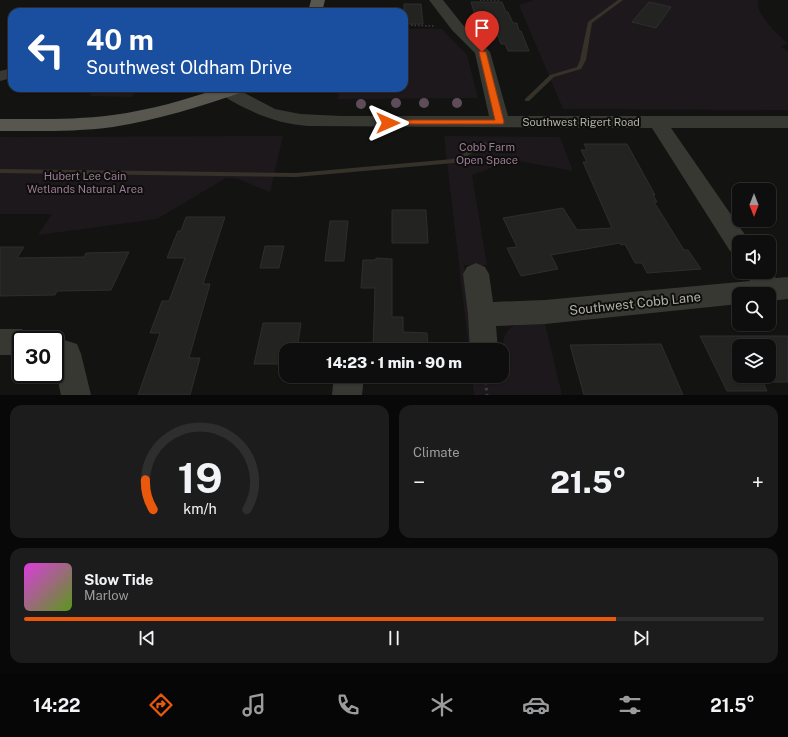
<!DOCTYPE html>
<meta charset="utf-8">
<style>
:root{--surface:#0e0e0e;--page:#1c1c1c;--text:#f1f3f6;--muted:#9b9c9e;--line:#2e2e2e;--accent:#ea580c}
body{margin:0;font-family:"Public Sans",sans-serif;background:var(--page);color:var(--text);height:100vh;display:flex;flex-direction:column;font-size:15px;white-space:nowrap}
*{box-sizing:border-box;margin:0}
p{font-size:13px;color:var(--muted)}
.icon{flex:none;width:22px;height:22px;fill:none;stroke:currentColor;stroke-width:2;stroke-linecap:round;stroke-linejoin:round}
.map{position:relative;height:395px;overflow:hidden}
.side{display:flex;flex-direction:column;gap:10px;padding:10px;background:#080808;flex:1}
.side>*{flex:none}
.guide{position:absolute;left:8px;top:8px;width:400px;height:84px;border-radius:12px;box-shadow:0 1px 3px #0004,0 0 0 1px var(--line);background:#1a4fa0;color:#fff;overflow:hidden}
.needle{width:26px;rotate:180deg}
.buttons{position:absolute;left:732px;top:183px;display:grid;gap:8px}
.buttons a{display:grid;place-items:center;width:44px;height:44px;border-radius:8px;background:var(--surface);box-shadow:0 1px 3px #0004,0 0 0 1px var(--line);font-size:20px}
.speed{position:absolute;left:12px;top:331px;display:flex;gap:8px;font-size:20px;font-weight:700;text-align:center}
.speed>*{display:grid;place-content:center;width:52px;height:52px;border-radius:50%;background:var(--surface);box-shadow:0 1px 3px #0004,0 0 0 1px var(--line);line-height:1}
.speed .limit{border:2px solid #111;border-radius:6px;background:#fff;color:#111}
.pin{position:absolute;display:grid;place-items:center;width:34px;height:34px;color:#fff;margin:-41px -17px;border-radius:50% 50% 50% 0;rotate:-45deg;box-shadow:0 0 4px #0007}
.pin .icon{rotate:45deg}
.me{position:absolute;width:44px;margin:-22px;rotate:90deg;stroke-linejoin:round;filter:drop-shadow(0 0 3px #0008)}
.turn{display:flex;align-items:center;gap:14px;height:84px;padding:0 12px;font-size:18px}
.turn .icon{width:52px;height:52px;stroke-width:2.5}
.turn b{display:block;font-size:28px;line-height:34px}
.big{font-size:30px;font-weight:800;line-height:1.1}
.side .tile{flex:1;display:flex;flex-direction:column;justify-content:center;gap:6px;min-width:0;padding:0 14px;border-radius:12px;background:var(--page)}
.side .dial{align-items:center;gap:0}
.dial svg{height:104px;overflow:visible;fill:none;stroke:var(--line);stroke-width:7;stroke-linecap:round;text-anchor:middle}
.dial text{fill:var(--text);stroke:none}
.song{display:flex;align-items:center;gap:12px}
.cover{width:48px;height:48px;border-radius:6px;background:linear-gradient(135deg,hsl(300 70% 55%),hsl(90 70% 35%))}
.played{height:4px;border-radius:2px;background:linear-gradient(90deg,var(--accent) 80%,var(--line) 80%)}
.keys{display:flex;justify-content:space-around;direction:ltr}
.heat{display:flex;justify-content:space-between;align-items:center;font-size:22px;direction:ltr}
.side .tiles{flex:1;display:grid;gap:10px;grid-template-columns:1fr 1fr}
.tile:last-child{grid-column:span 2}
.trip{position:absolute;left:279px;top:343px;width:230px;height:40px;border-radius:12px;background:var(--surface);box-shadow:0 1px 3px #0004,0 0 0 1px var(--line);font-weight:800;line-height:40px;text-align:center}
.tab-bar{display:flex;height:64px;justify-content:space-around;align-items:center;background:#060606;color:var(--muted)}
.tab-bar .icon{width:28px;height:28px}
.tab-bar .current{color:var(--accent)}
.tab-bar b{font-size:18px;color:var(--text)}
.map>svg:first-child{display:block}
.green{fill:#1d181c}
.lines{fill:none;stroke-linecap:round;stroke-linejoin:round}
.stream{fill:#363129;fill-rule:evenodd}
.building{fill:#232422;stroke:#2e2f2c;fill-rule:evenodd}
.path-far1{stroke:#3f3e39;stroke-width:1.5;stroke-dasharray:1.5 2;stroke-linecap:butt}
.path{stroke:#3f3e39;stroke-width:3;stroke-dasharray:2.5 3.5;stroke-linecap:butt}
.minor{fill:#383833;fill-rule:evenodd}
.major{fill:#57564f;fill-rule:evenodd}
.tree{fill:#5f4c5a}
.route{fill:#ea580c;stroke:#983908}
.labels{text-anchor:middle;stroke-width:4;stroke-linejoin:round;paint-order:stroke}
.street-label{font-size:11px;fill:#b3b1a4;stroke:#0e0e0d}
.park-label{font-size:11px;fill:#9d7b94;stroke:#0e0e0d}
.near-street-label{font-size:13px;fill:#b3b1a4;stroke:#0e0e0d}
</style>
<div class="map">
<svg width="788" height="395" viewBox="0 0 788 395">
<rect width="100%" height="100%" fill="#131312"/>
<g class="green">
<path d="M534,0H758C756,16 778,34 788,44L781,46L788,52V110L563,109L519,5Z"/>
<polygon points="404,29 442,29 467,55 478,98 338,99 339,88 404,88"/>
<polygon points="95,88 138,88 132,97 89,96"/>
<polygon points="283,136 270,192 238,179 226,178 157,219 38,235 52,214 0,214 0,137"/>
<polygon points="444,136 560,137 573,171 513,160 472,175 487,265 464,265 475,350 469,350"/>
<path d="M544,319L562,395H474L472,376H502V366H506C505,359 503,351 503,344C504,322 527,321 544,319Z"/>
</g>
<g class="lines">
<g class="stream">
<polygon points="618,0 623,0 592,23 586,60 581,69 554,77 529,101 525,101 525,99 550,75 577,67 580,60 588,22"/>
<polygon points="485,142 488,144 487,145 454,163 296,177 0,173 0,169 296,173 453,159"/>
</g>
</g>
<g class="building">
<polygon points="471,2 502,2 506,12 508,12 513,23 517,23 519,31 521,31 529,51 508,51 505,44 501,44 497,33 489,33 484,22 477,22"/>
<polygon points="649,2 671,7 656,28 632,22"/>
<polygon points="404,4 421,4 423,24 404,24"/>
<polygon points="584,144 627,144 655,195 653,195 657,202 654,202 684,250 688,250 701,269 647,273 642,263 635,263 625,244 621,245 620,243 551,255 558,269 521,276 507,248 517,247 503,218 563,208 577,230 612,228 583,162 587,162 581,150 587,150"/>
<polygon points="392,210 426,210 428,243 392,243"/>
<polygon points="186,217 225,217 203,284 210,284 189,358 200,358 190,395 138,395 160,333 150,333 162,301 169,301 185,258 167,258 178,231 181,231"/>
<polygon points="330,221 348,221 344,261 325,261"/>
<polygon points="265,246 284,246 279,268 260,268"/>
<polygon points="0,247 24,247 17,258 84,257 86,253 129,252 111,290 57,291 55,295 0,296"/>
<polygon points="376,258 392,259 392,317 403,317 403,332 427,333 428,350 373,350 375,288 361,288 363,260 376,260"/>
<polygon points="263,323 301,323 297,350 286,350 286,364 254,364"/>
<path d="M700,336H788V382H763L767,391H727ZM739,346H769V376H739Z"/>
<polygon points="661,344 683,395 584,395 570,345"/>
</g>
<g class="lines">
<g class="path-far1">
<polyline points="480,0 499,0"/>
<polyline points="404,25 435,26"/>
</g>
<polyline class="path" points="485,376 487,395"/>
<g class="minor">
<path d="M429,0H443L462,24L490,52L508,116H788V128H671L750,242H739V253L730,251L652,128L308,126C282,124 260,116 237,104C231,100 223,97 219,91L221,88H235L275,109L300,114L341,116H489L475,53L452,30Z"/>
<polygon points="12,68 12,78 0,81 0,71"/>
<polygon points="476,263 485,267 489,274 493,302 545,300 750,281 745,272 769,272 769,268 776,278 788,277 788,299 770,301 769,294 739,294 739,304 545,324 496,326 498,350 470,350 468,314 463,274 467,267"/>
<polygon points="0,329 21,329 31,333 34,340 21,340 21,355 0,355"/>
<polygon points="55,337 77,344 81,354 91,395 61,395 55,367 55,340 48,340"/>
<polygon points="334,376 364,376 362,395 332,395"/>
</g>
<g class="major">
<polygon points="311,0 325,0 322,12 308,12"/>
<path d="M220,88H246L243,92C201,106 158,120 113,127C76,132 38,131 0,131V119C38,119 76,120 113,115C150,110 185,100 220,88Z"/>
</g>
</g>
<g class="tree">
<circle cx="396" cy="103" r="5"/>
<circle cx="424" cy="103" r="5"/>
<circle cx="457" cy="103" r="5"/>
<circle cx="361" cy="104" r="5"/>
</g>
<polygon class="route" points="480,51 486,52 504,122 503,124 386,124 384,123 388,120 495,120 479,52"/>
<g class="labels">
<g class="street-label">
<text x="581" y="126">Southwest Rigert Road</text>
</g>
<g class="park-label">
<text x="487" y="151">Cobb Farm<tspan x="487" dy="13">Open Space</tspan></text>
<text x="85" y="180">Hubert Lee Cain<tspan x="85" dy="13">Wetlands Natural Area</tspan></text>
</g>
<g class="near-street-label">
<text transform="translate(635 303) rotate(-6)" y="5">Southwest Cobb Lane</text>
</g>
</g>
</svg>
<div class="buttons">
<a><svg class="needle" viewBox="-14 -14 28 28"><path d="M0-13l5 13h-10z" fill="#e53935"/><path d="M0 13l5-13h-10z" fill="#9b9c9e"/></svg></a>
<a><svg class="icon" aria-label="sound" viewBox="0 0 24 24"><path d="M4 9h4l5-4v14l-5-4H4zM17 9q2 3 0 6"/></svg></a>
<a><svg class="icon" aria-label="search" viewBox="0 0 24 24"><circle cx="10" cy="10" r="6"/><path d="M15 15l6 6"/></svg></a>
<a><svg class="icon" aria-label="layers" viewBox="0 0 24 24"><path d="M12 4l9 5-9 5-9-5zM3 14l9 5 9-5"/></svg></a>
</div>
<div class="speed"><div class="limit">30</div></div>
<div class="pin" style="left:482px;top:52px;background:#d93025"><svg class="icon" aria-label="arrive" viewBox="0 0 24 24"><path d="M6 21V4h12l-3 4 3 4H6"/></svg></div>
<svg class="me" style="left:388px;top:123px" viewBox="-20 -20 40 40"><path d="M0-17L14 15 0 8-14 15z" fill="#ea580c" stroke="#fff" stroke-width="4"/></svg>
<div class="trip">14:23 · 1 min · 90 m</div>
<div class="guide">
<div class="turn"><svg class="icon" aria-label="left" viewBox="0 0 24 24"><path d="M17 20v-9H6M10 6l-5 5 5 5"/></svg><div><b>40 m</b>Southwest Oldham Drive</div></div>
</div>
</div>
<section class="side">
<div class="tiles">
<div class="tile dial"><svg viewBox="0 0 100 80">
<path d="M14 69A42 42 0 1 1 86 69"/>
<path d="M14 69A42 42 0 0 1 8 46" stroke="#ea580c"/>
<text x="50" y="56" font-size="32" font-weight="700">19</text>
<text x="50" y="72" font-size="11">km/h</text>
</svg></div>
<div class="tile"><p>Climate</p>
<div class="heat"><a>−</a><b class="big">21.5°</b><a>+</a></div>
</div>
<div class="tile">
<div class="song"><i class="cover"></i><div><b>Slow Tide</b><p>Marlow</p></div></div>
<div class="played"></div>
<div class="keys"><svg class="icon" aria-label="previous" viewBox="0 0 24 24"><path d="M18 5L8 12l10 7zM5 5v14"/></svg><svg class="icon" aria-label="pause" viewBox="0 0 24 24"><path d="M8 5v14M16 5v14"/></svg><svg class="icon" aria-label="next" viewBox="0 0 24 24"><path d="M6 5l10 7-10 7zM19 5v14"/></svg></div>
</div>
</div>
</section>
<nav class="tab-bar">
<b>14:22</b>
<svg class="icon current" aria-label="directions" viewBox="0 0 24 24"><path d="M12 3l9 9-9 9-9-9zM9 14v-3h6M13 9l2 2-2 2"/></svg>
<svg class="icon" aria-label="music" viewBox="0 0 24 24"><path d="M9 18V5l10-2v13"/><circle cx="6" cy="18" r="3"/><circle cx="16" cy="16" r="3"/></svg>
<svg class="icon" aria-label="phone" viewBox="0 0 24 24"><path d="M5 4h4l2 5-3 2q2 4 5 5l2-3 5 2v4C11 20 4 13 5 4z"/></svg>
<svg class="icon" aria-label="climate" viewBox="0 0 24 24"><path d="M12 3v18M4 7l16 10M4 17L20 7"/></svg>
<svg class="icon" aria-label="car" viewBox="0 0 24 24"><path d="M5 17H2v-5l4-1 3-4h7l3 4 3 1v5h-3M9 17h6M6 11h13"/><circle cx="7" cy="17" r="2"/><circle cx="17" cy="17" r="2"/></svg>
<svg class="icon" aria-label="filters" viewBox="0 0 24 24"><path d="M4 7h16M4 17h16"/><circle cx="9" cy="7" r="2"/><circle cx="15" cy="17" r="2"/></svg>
<b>21.5°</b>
</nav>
